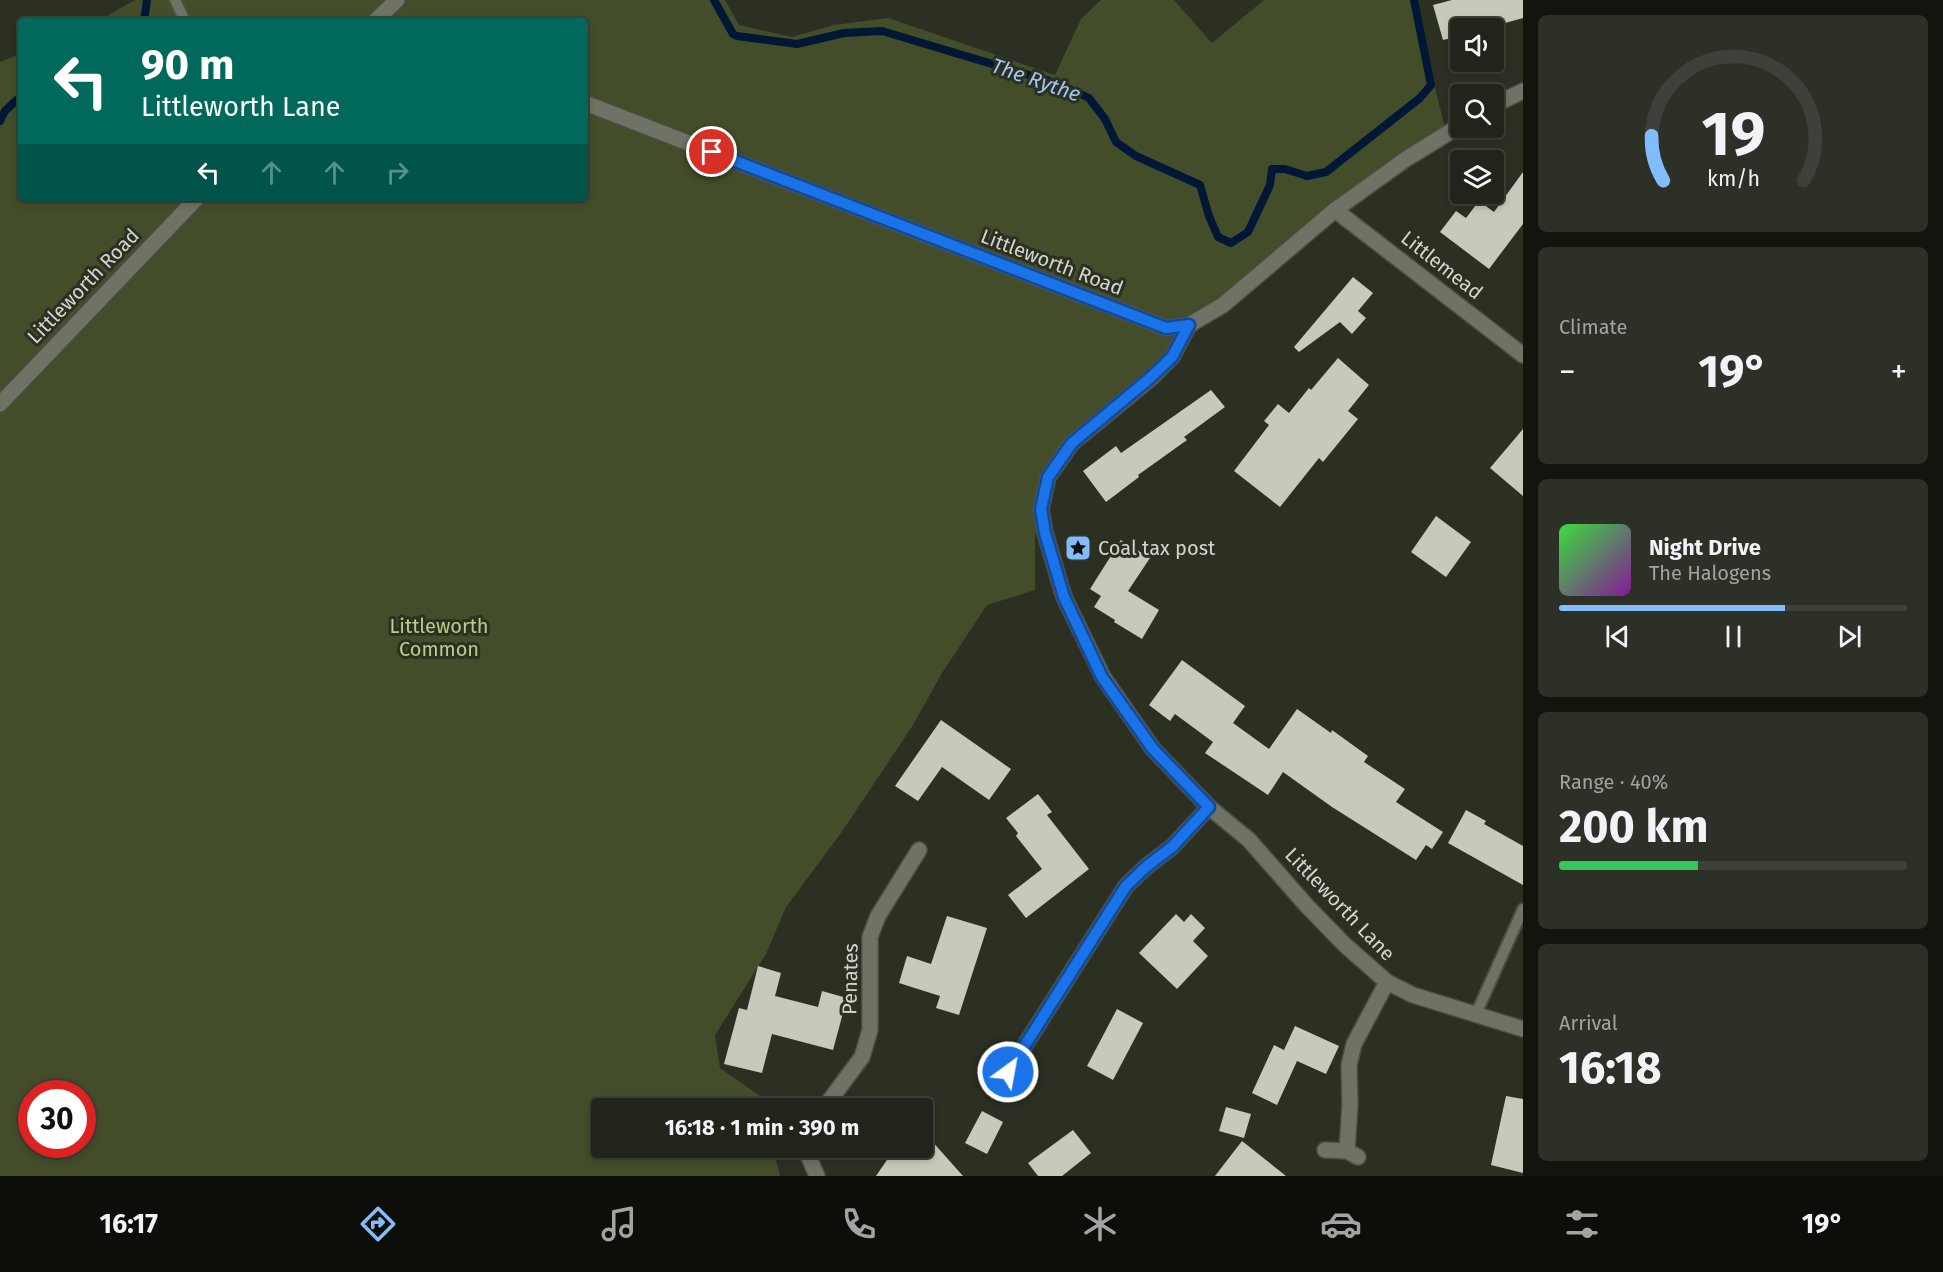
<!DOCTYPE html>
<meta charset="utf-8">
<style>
:root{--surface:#21241a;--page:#2d3027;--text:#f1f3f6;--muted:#a2a4a2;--line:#3e4139;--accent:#83bcfb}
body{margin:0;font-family:"Fira Sans",sans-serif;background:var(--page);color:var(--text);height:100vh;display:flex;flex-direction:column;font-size:22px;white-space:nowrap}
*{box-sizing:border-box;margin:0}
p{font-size:20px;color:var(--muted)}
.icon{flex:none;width:33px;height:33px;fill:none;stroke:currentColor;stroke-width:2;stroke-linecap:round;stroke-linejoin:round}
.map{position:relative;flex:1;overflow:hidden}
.drawer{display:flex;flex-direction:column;gap:15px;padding:15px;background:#12140e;width:420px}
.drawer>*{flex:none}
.banner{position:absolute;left:18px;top:18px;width:570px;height:183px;border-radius:6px;box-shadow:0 3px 9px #0003,0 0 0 2px var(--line);background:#00695c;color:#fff;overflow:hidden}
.buttons{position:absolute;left:1450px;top:18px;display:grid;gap:12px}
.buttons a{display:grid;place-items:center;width:54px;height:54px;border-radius:6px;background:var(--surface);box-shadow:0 3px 9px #0003,0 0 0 2px var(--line);font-size:30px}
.speed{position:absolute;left:18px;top:1080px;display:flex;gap:12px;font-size:30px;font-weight:700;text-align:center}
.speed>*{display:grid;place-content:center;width:78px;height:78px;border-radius:50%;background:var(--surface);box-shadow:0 3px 9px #0003,0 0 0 2px var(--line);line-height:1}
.speed .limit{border:9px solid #d22;background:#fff;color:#111}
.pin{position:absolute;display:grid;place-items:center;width:51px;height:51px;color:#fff;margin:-26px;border:3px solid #fff;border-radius:50%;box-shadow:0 2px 6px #0007}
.me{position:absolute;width:66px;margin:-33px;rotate:32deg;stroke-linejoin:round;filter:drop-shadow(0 0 4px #0008)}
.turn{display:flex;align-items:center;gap:21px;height:126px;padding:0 24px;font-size:27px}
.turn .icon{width:78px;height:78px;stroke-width:2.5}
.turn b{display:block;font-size:42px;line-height:51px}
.lanes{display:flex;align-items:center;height:57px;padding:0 24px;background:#0003;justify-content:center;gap:30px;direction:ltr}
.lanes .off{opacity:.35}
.big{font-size:45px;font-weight:700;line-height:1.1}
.drawer .tile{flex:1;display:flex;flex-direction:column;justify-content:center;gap:9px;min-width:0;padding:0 21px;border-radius:9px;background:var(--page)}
.drawer .dial{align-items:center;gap:0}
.dial svg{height:156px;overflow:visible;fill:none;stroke:var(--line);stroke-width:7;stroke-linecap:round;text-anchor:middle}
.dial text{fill:var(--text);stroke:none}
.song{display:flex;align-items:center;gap:18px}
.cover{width:72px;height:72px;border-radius:9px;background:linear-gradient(135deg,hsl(120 70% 55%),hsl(290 70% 35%))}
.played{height:6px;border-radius:3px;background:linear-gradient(90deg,var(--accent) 65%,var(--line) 65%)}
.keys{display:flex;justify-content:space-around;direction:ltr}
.heat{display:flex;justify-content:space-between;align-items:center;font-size:33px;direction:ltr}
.charge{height:9px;border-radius:4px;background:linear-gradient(90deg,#34c759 40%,var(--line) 0)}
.trip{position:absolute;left:591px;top:1098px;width:342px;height:60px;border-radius:6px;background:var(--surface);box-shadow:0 3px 9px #0003,0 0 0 2px var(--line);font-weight:700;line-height:60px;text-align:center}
.menu{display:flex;height:96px;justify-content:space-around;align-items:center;background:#0d0e0a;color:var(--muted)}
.menu .icon{width:42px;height:42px}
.menu .current{color:var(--accent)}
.menu b{font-size:27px;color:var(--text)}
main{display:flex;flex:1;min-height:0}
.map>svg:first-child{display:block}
.green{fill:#434d2a;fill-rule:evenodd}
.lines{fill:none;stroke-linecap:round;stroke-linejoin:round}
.stream{stroke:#001735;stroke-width:8}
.building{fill:#c5caba}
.lane-casing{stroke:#4a4d42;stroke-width:14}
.street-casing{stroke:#4a4d42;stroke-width:18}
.secondary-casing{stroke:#4a4d42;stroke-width:18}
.lane{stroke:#6f7365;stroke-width:10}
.street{stroke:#6f7365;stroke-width:15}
.secondary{stroke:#6f7365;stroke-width:15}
.route-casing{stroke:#114b97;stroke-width:15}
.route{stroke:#1a73e8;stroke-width:10}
.labels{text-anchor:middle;stroke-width:6;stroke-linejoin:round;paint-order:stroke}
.street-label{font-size:20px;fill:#d4d6ce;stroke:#2c3023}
.poi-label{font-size:20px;fill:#d4d6ce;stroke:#2c3023;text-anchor:start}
.park-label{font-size:20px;fill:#b9ce85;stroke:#2c3023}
.water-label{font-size:21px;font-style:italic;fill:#9ec7f5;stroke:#2c3023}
</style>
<main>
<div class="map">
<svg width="1523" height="1176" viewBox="0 0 1523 1176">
<rect width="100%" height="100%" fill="#2c3023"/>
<path class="green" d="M135,0H725L739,25L792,37L834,25L888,18L1055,75L1081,19L1101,0H1174L1212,43L1264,0H1414L1445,129L1189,325L1172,357L1072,443L1041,509L1035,535V590L987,605L942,673L913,725L841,833L786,907L766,954L715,1035L720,1068L760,1096L763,1108H602V1148H773L780,1176H0V62L21,54V198H585V21H98ZM32,1094H82V1144H32Z"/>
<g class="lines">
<g class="stream">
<polyline points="714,0 733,34 737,36 797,44 844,33 882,31 1059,84 1089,98 1105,119 1116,142 1136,156 1200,185 1209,216 1218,237 1231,243 1248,232 1270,185 1272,169 1285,169 1307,176 1326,172 1420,98 1431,85 1414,0"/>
<polyline points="144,21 147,0"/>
<polyline points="0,121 5,111 21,96"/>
</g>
</g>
<g class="building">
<polygon points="1452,0 1523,0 1523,18 1487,28 1461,28 1461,36 1443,40 1433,5"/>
<polygon points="1523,172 1523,224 1489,269 1440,232 1456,211 1466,218 1479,201 1494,212"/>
<polygon points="1353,277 1373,293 1358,311 1366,318 1352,334 1340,322 1299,352 1294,347"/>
<polygon points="1338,358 1369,385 1348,411 1358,419 1323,462 1319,458 1280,507 1234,471 1269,425 1264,421 1278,404 1289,413 1309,388 1311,390"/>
<polygon points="1211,390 1225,407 1184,437 1187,440 1138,475 1139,477 1106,502 1083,471 1116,446 1121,453"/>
<polygon points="1523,429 1523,496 1490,468"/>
<polygon points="1436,516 1471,542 1446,577 1411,552"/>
<polygon points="1121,540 1150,558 1128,591 1159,610 1142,639 1114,622 1115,620 1094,607 1101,596 1090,589"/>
<polygon points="1182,660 1245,706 1233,723 1269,749 1297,709 1331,733 1332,730 1368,756 1364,762 1405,789 1396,802 1443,832 1432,849 1426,845 1416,860 1332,807 1283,772 1268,795 1205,753 1213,742 1175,714 1170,721 1149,705"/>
<polygon points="941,720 1011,769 989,800 942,767 918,801 895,786"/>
<polygon points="1038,794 1052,812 1047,815 1089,869 1026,918 1008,895 1042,869 1016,836 1018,833 1006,818"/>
<polygon points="1466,810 1486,821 1484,824 1523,846 1523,885 1448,843"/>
<polygon points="1176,914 1184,922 1191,914 1205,928 1193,941 1208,956 1177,989 1139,953"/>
<polygon points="947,916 987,928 959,1015 936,1008 940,996 899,983 907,956 931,964"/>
<polygon points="758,966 781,973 775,996 818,1007 822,991 847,998 833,1050 772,1034 762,1073 724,1064 739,1008 747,1010"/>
<polygon points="1117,1009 1143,1023 1113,1080 1087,1066"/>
<polygon points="1295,1026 1339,1046 1326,1074 1297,1061 1277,1105 1252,1093 1274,1045 1284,1050"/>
<polygon points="1506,1096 1523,1099 1523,1173 1491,1165"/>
<polygon points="1226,1107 1251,1114 1244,1138 1219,1131"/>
<polygon points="982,1111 1003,1122 987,1154 965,1143"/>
<polygon points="922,1130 963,1176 876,1176 895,1148 922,1148"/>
<polygon points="1073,1130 1091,1153 1062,1176 1038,1176 1028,1163"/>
<polygon points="1242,1141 1286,1176 1215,1176"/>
</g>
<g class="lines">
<g class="lane-casing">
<g id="lane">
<polyline points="175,0 185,21"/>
<polyline points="1476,1014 1523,909"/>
</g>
</g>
<g class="street-casing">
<g id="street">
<polyline points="1335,210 1523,355"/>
<polyline points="1189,325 1172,357 1151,378 1072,443 1048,477 1041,509 1045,533 1064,597 1103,677 1153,749 1209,807 1249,840 1307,906 1345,945 1387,982 1413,995 1523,1029"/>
<polyline points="1008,1072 1126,886 1147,866 1172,847 1209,807"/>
<polyline points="824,1108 862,1057 870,1030 870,937 878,916 919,850"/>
<polyline points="805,1148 817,1176"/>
<polyline points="1325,1150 1347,1151 1358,1157"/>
<polyline points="1347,1151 1350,1104 1349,1065 1354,1044 1387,982"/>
</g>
</g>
<g class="secondary-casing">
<g id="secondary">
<polyline points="375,21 397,0"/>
<polyline points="585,103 1166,328 1189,325 1223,305 1335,210 1406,159 1461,125"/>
<polyline points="1494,105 1523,91"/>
<polyline points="0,404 197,198"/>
</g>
</g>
<use href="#lane" class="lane"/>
<use href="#street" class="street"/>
<use href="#secondary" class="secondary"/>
</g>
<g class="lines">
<g class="route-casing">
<polyline id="route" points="712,152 1166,328 1189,325 1172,357 1150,378 1072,443 1048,477 1041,509 1045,533 1064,597 1102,677 1153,749 1209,807 1172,847 1147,866 1126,886 1008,1072"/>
</g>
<use href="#route" class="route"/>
</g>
<defs>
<g id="sight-square" transform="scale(1.35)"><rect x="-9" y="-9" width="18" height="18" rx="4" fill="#83bcfb" stroke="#2c3023"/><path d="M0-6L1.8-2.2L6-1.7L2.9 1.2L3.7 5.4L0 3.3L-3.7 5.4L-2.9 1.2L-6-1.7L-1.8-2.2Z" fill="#111"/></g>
</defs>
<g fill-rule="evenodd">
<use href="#sight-square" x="1078" y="548"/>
</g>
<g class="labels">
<g class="street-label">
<text transform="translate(1052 262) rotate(21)" y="7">Littleworth Road</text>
<text transform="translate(1442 265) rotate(38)" y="7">Littlemead</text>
<text transform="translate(83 286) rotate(-46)" y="7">Littleworth Road</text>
<text transform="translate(1340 904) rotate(46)" y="7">Littleworth Lane</text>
<text transform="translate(850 979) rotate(-89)" y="7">Penates</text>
</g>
<g class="poi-label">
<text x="1098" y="555">Coal tax post</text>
</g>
<g class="park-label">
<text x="439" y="633">Littleworth<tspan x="439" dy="23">Common</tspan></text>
</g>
<g class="water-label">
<text transform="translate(1036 80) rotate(19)" y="7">The Rythe</text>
</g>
</g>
</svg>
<div class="buttons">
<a><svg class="icon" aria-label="sound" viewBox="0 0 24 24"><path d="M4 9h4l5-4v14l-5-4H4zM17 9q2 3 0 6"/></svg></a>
<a><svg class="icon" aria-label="search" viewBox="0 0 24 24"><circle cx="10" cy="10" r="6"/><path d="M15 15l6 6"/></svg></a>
<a><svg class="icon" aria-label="layers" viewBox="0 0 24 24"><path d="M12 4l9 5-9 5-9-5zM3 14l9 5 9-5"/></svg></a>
</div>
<div class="speed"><div class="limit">30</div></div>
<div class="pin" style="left:712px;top:152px;background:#d93025"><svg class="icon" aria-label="arrive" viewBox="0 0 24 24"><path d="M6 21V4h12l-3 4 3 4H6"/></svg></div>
<svg class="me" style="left:1008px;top:1072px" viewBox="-20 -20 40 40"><circle r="17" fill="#1a73e8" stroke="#fff" stroke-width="3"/><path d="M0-11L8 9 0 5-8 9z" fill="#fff"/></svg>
<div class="trip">16:18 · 1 min · 390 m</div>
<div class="banner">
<div class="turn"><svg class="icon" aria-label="left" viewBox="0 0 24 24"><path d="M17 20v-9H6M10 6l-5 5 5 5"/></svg><div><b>90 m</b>Littleworth Lane</div></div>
<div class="lanes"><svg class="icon" aria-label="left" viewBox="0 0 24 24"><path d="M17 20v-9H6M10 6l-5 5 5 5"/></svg><svg class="icon off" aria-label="ahead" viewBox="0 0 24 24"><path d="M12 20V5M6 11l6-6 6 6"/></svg><svg class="icon off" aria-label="ahead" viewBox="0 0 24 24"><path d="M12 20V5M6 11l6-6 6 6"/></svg><svg class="icon off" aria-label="right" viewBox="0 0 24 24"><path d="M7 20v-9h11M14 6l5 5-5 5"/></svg></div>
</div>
</div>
<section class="drawer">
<div class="tile dial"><svg viewBox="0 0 100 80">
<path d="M14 69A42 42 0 1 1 86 69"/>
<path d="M14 69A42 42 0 0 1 8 46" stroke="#83bcfb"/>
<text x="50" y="56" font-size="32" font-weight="700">19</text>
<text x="50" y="72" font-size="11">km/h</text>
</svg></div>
<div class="tile"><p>Climate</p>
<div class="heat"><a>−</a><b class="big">19°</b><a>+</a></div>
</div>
<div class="tile">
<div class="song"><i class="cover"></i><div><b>Night Drive</b><p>The Halogens</p></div></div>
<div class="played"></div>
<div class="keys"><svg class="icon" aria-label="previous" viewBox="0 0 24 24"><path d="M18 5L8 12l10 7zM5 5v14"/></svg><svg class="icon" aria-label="pause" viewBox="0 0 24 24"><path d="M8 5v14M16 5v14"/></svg><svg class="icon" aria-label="next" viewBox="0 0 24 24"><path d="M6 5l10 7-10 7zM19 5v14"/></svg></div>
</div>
<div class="tile"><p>Range · 40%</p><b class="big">200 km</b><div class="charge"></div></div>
<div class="tile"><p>Arrival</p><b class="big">16:18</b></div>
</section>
</main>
<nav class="menu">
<b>16:17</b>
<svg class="icon current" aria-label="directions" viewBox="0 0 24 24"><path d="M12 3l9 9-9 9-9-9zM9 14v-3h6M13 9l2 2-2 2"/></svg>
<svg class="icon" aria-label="music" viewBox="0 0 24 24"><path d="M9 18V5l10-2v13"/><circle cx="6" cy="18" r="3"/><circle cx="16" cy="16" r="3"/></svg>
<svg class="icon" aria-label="phone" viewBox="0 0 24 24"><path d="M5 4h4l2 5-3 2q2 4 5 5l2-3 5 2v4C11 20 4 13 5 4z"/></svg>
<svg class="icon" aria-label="climate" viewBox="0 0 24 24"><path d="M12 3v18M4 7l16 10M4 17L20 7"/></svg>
<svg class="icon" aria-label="car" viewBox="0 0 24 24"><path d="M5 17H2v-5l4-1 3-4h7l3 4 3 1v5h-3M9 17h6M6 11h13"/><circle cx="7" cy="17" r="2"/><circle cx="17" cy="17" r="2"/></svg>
<svg class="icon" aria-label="filters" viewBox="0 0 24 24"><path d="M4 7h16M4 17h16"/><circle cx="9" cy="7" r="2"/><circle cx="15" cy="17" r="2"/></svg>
<b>19°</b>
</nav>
